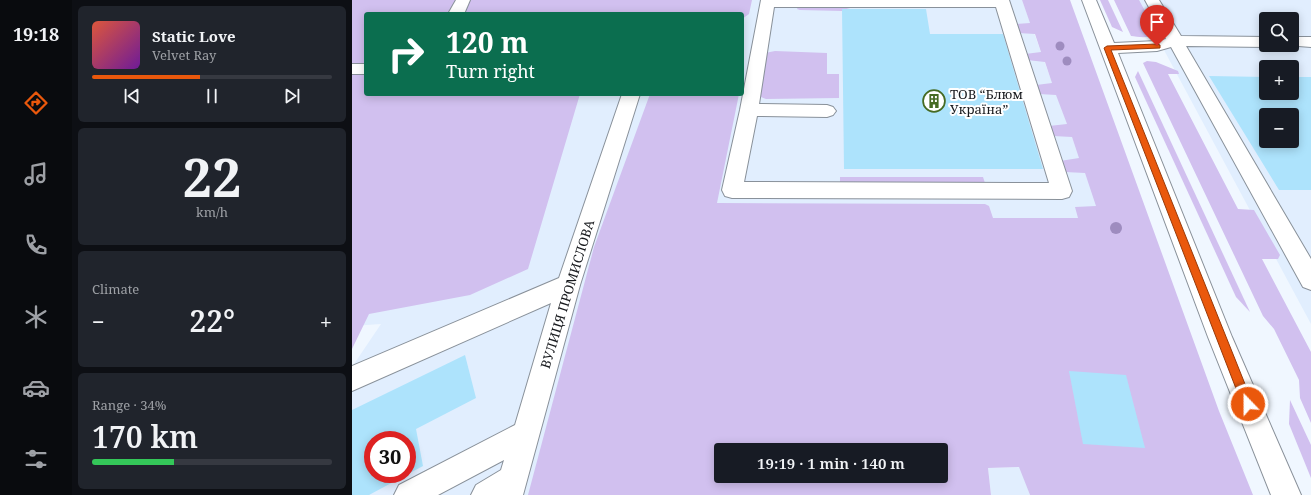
<!DOCTYPE html>
<meta charset="utf-8">
<style>
:root{--surface:#171b24;--page:#20242c;--text:#f1f3f6;--muted:#9ea1a6;--line:#363941;--accent:#ea580c}
body{margin:0;font-family:"Noto Serif",serif;background:var(--page);color:var(--text);height:100vh;display:flex;flex-direction:column;font-size:15px;white-space:nowrap}
*{box-sizing:border-box;margin:0}
p{font-size:13px;color:var(--muted)}
.icon{flex:none;width:22px;height:22px;fill:none;stroke:currentColor;stroke-width:2;stroke-linecap:round;stroke-linejoin:round}
.map{position:relative;flex:1;overflow:hidden}
.sheet{display:flex;flex-direction:column;gap:6px;padding:6px;background:#0d0f14;width:280px}
.sheet>*{flex:none}
.banner{position:absolute;left:12px;top:12px;width:380px;height:84px;border-radius:4px;box-shadow:0 2px 10px #0003;background:#0b6e4f;color:#fff;overflow:hidden}
.tools{position:absolute;left:907px;top:12px;display:grid;gap:8px}
.tools a{display:grid;place-items:center;width:40px;height:40px;border-radius:4px;background:var(--surface);box-shadow:0 2px 10px #0003;font-size:20px}
.speed{position:absolute;left:12px;top:431px;display:flex;gap:8px;font-size:20px;font-weight:700;text-align:center}
.speed>*{display:grid;place-content:center;width:52px;height:52px;border-radius:50%;background:var(--surface);box-shadow:0 2px 10px #0003;line-height:1}
.speed .limit{border:6px solid #d22;background:#fff;color:#111}
.pin{position:absolute;display:grid;place-items:center;width:34px;height:34px;color:#fff;margin:-41px -17px;border-radius:50% 50% 50% 0;rotate:-45deg;box-shadow:0 0 4px #0007}
.pin .icon{rotate:45deg}
.me{position:absolute;width:44px;margin:-22px;rotate:338deg;stroke-linejoin:round;filter:drop-shadow(0 0 3px #0008)}
.turn{display:flex;align-items:center;gap:14px;height:84px;padding:0 16px;font-size:18px}
.turn .icon{width:52px;height:52px;stroke-width:2.5}
.turn b{display:block;font-size:28px;line-height:34px}
.big{font-size:30px;font-weight:600;line-height:1.1}
.sheet .tile{flex:1;display:flex;flex-direction:column;justify-content:center;gap:6px;min-width:0;padding:0 14px;border-radius:6px;background:var(--page)}
.sheet .dial{align-items:center;gap:0}
.dial b{font-size:52px;line-height:1}
.song{display:flex;align-items:center;gap:12px}
.cover{width:48px;height:48px;border-radius:6px;background:linear-gradient(135deg,hsl(10 70% 55%),hsl(280 70% 35%))}
.played{height:4px;border-radius:2px;background:linear-gradient(90deg,var(--accent) 45%,var(--line) 45%)}
.keys{display:flex;justify-content:space-around;direction:ltr}
.heat{display:flex;justify-content:space-between;align-items:center;font-size:22px;direction:ltr}
.charge{height:6px;border-radius:3px;background:linear-gradient(90deg,#34c759 34%,var(--line) 0)}
.trip{position:absolute;left:362px;top:443px;width:234px;height:40px;border-radius:4px;background:var(--surface);box-shadow:0 2px 10px #0003;font-weight:600;line-height:40px;text-align:center}
main{display:flex;flex:1;min-height:0}
.dock{display:flex;flex-direction:column;width:72px;justify-content:space-around;align-items:center;background:#090b0e;color:var(--muted)}
.dock .icon{width:28px;height:28px}
.dock .on{color:var(--accent)}
.dock b{font-size:18px;color:var(--text)}
.map>svg:first-child{display:block}
.built{fill:#e1eefe;fill-rule:evenodd}
.green{fill:#d1c0ef;fill-rule:evenodd}
.building{fill:#ade3fc;fill-rule:evenodd}
.lines{fill:none;stroke-linecap:round;stroke-linejoin:round}
.minor-casing{stroke:#89919a;stroke-width:2}
.minor{fill:#fff;fill-rule:evenodd}
.tree{fill:#9e8cbf}
.route{fill:#ea580c;stroke:#983908}
.labels{text-anchor:middle;stroke-width:4;stroke-linejoin:round;paint-order:stroke}
.poi-label{font-size:13px;fill:#181a1e;stroke:#fff;text-anchor:start}
.street-label{font-size:13px;fill:#181a1e;stroke:#fff}
</style>
<main>
<nav class="dock">
<b>19:18</b>
<svg class="icon on" aria-label="directions" viewBox="0 0 24 24"><path d="M12 3l9 9-9 9-9-9zM9 14v-3h6M13 9l2 2-2 2"/></svg>
<svg class="icon" aria-label="music" viewBox="0 0 24 24"><path d="M9 18V5l10-2v13"/><circle cx="6" cy="18" r="3"/><circle cx="16" cy="16" r="3"/></svg>
<svg class="icon" aria-label="phone" viewBox="0 0 24 24"><path d="M5 4h4l2 5-3 2q2 4 5 5l2-3 5 2v4C11 20 4 13 5 4z"/></svg>
<svg class="icon" aria-label="climate" viewBox="0 0 24 24"><path d="M12 3v18M4 7l16 10M4 17L20 7"/></svg>
<svg class="icon" aria-label="car" viewBox="0 0 24 24"><path d="M5 17H2v-5l4-1 3-4h7l3 4 3 1v5h-3M9 17h6M6 11h13"/><circle cx="7" cy="17" r="2"/><circle cx="17" cy="17" r="2"/></svg>
<svg class="icon" aria-label="filters" viewBox="0 0 24 24"><path d="M4 7h16M4 17h16"/><circle cx="9" cy="7" r="2"/><circle cx="15" cy="17" r="2"/></svg>
</nav>
<section class="sheet">
<div class="tile">
<div class="song"><i class="cover"></i><div><b>Static Love</b><p>Velvet Ray</p></div></div>
<div class="played"></div>
<div class="keys"><svg class="icon" aria-label="previous" viewBox="0 0 24 24"><path d="M18 5L8 12l10 7zM5 5v14"/></svg><svg class="icon" aria-label="pause" viewBox="0 0 24 24"><path d="M8 5v14M16 5v14"/></svg><svg class="icon" aria-label="next" viewBox="0 0 24 24"><path d="M6 5l10 7-10 7zM19 5v14"/></svg></div>
</div>
<div class="tile dial"><b>22</b><p>km/h</p></div>
<div class="tile"><p>Climate</p>
<div class="heat"><a>−</a><b class="big">22°</b><a>+</a></div>
</div>
<div class="tile"><p>Range · 34%</p><b class="big">170 km</b><div class="charge"></div></div>
</section>
<div class="map">
<svg width="959" height="495" viewBox="0 0 959 495">
<rect width="100%" height="100%" fill="#f0f7ff"/>
<g class="built">
<path d="M305,0H670L755,233L192,495H0V367L29,324L0,326V309L104,94H390V14ZM21,440H55V474H21Z"/>
<path d="M785,0H959V324L791,11ZM914,19H940V45H914ZM914,67H940V93H914ZM914,115H940V141H914Z"/>
<polygon points="668,467 678,495 639,495 636,468"/>
</g>
<g class="green">
<polygon points="0,0 400,0 397,14 390,19 390,14 14,14 14,94 228,94 176,269 118,295 17,314 0,349"/>
<path d="M670,0H718L867,411L901,495H678L667,467L636,468L639,495H176L242,247L298,94H387L365,203L633,204L637,206L641,218H726L723,207L744,206L733,173L713,172L708,161L727,158L720,137L701,136L697,126L715,124L704,95L687,94L684,85L700,83L693,62L675,60L673,54L689,52L683,34L666,33L664,24L678,23ZM369,450H589V476H369Z"/>
<polygon points="748,0 756,0 771,32 760,27"/>
<path d="M762,0H787L805,33C797,39 787,37 779,36Z"/>
<polygon points="446,7 491,7 498,9 491,9 490,11 448,10 445,9"/>
<polygon points="423,51 475,53 475,74 487,74 487,98 414,99 409,97 403,91 413,53"/>
<polygon points="795,61 804,62 826,71 827,74 816,74 886,209 902,210 928,255 926,259 910,259 959,352 959,423 948,398 947,380 922,329 911,316 791,63"/>
<polygon points="786,71 898,312 884,297 783,77"/>
<polygon points="488,177 631,177 634,186 488,186"/>
<polygon points="938,400 959,445 959,478 937,424"/>
</g>
<g class="building">
<polygon points="490,9 574,9 578,34 651,34 691,169 492,169"/>
<path d="M857,76L914,77V93H940V77H959V190H927ZM914,115H940V141H914Z"/>
<path d="M113,355L124,398L64,429L71,466L17,495H0V410ZM21,440H55V474H21Z"/>
<polygon points="717,371 774,375 793,448 731,444"/>
</g>
<g class="lines">
<g class="minor-casing">
<g id="minor">
<polygon points="104,0 118,0 112,14 96,14"/>
<path d="M409,0H657L720,191L717,197L710,199L380,198L373,196L370,190L388,110ZM422,7H644L697,183L392,182L405,116L475,117L481,115L484,111L481,107L475,105L407,104Z"/>
<polygon points="730,0 744,0 762,43 805,41 814,39 793,0 807,0 829,36 914,37 914,45 920,45 914,47 834,46 959,259 959,290 951,287 819,47 805,51 766,53 880,337 949,495 919,495 856,337"/>
<polygon points="940,37 959,37 959,47 934,45 940,45"/>
<rect x="0" y="64" width="14" height="10"/>
<polygon points="270,94 288,94 228,285 171,495 119,495 124,485 149,470 152,460 86,495 42,495 47,485 163,425 199,303 0,391 0,366 207,278"/>
</g>
</g>
<use href="#minor" class="minor"/>
</g>
<g class="tree">
<circle cx="708" cy="46" r="4.5"/>
<circle cx="715" cy="61" r="4.5"/>
<circle cx="764" cy="228" r="6"/>
</g>
<polygon class="route" points="805,44 808,45 808,48 759,50 901,404 899,408 896,410 892,408 890,404 752,48 755,46"/>
<defs>
<g id="building-ring" transform="scale(1.15)"><circle r="9.5" fill="#fff" stroke="#466b24" stroke-width="1.5"/><path d="M-4-6H4V6H1V3H-1V6H-4ZM-2.5-4.3h1.7v1.8h-1.7ZM.8-4.3h1.7v1.8H.8ZM-2.5-1h1.7V.8h-1.7ZM.8-1h1.7V.8H.8Z" fill="#466b24"/></g>
</defs>
<g fill-rule="evenodd">
<use href="#building-ring" x="582" y="101"/>
</g>
<g class="labels">
<g class="poi-label">
<text x="598" y="99">ТОВ “Блюм<tspan x="598" dy="15">Україна”</tspan></text>
</g>
<g class="street-label">
<text transform="translate(215 294) rotate(-73)" y="5">ВУЛИЦЯ ПРОМИСЛОВА</text>
</g>
</g>
</svg>
<div class="tools">
<a><svg class="icon" aria-label="search" viewBox="0 0 24 24"><circle cx="10" cy="10" r="6"/><path d="M15 15l6 6"/></svg></a>
<a>+</a>
<a>−</a>
</div>
<div class="speed"><div class="limit">30</div></div>
<div class="pin" style="left:805px;top:46px;background:#d93025"><svg class="icon" aria-label="arrive" viewBox="0 0 24 24"><path d="M6 21V4h12l-3 4 3 4H6"/></svg></div>
<svg class="me" style="left:896px;top:404px" viewBox="-20 -20 40 40"><circle r="17" fill="#ea580c" stroke="#fff" stroke-width="3"/><path d="M0-11L8 9 0 5-8 9z" fill="#fff"/></svg>
<div class="trip">19:19 · 1 min · 140 m</div>
<div class="banner">
<div class="turn"><svg class="icon" aria-label="right" viewBox="0 0 24 24"><path d="M7 20v-9h11M14 6l5 5-5 5"/></svg><div><b>120 m</b>Turn right</div></div>
</div>
</div>
</main>
